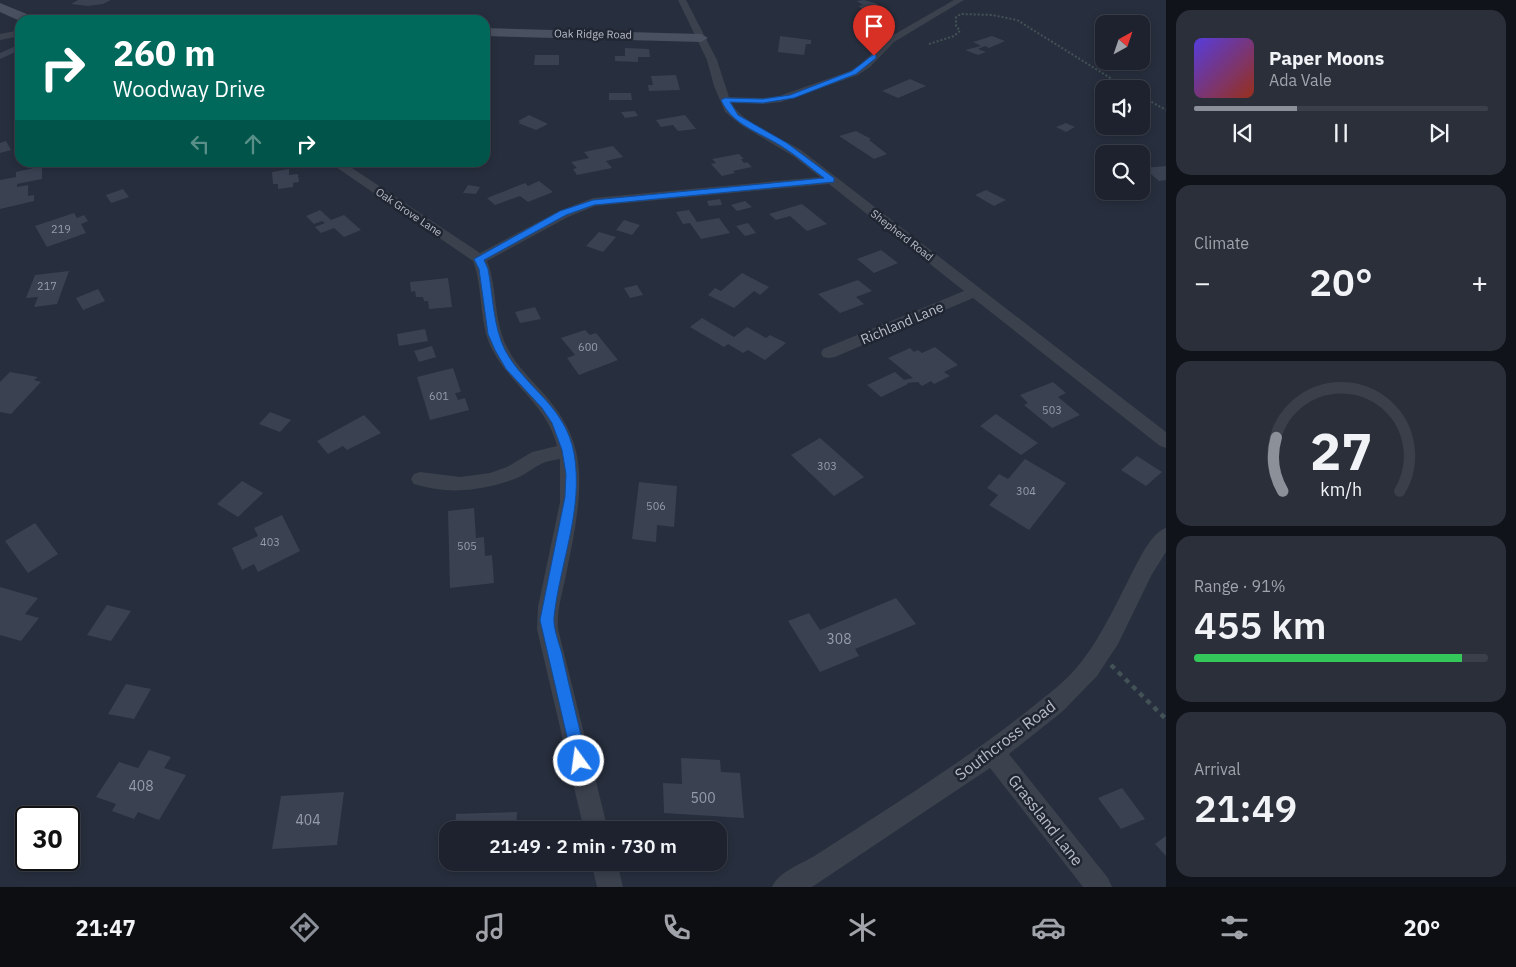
<!DOCTYPE html>
<meta charset="utf-8">
<style>
:root{--surface:#1d222e;--page:#2a2f3a;--text:#f1f3f6;--muted:#a0a4aa;--line:#3b3f4a;--accent:#8c9099}
body{margin:0;font-family:"IBM Plex Sans",sans-serif;background:var(--page);color:var(--text);height:100vh;display:flex;flex-direction:column;font-size:19px;white-space:nowrap}
*{box-sizing:border-box;margin:0}
p{font-size:16px;color:var(--muted)}
.icon{flex:none;width:28px;height:28px;fill:none;stroke:currentColor;stroke-width:2;stroke-linecap:round;stroke-linejoin:round}
.map{position:relative;flex:1;overflow:hidden}
.sheet{display:flex;flex-direction:column;gap:10px;padding:10px;background:#101319;width:350px}
.sheet>*{flex:none}
.hud{position:absolute;left:15px;top:15px;width:475px;height:152px;border-radius:15px;box-shadow:0 2px 8px #0003,0 0 0 1px var(--line);background:#00695c;color:#fff;overflow:hidden}
.needle{width:32px;rotate:40deg}
.tools{position:absolute;left:1095px;top:15px;display:grid;gap:10px}
.tools a{display:grid;place-items:center;width:55px;height:55px;border-radius:10px;background:var(--surface);box-shadow:0 2px 8px #0003,0 0 0 1px var(--line);font-size:25px}
.speed{position:absolute;left:15px;top:806px;display:flex;gap:10px;font-size:25px;font-weight:700;text-align:center}
.speed>*{display:grid;place-content:center;width:65px;height:65px;border-radius:50%;background:var(--surface);box-shadow:0 2px 8px #0003,0 0 0 1px var(--line);line-height:1}
.speed .limit{border:2px solid #111;border-radius:8px;background:#fff;color:#111}
.pin{position:absolute;display:grid;place-items:center;width:42px;height:42px;color:#fff;margin:-51px -21px;border-radius:50% 50% 50% 0;rotate:-45deg;box-shadow:0 0 5px #0007}
.pin .icon{rotate:45deg}
.me{position:absolute;width:55px;margin:-28px;rotate:346deg;stroke-linejoin:round;filter:drop-shadow(0 0 4px #0008)}
.turn{display:flex;align-items:center;gap:18px;height:105px;padding:0 15px;font-size:22px}
.turn .icon{width:65px;height:65px;stroke-width:2.5}
.turn b{display:block;font-size:35px;line-height:42px}
.lanes{display:flex;align-items:center;height:48px;padding:0 15px;background:#0003;justify-content:center;gap:25px;direction:ltr}
.lanes .off{opacity:.35}
.big{font-size:38px;font-weight:600;line-height:1.1}
.sheet .card{flex:1;display:flex;flex-direction:column;justify-content:center;gap:8px;min-width:0;padding:0 18px;border-radius:15px;background:var(--page)}
.sheet .dial{align-items:center;gap:0}
.dial svg{height:130px;overflow:visible;fill:none;stroke:var(--line);stroke-width:7;stroke-linecap:round;text-anchor:middle}
.dial text{fill:var(--text);stroke:none}
.song{display:flex;align-items:center;gap:15px}
.cover{width:60px;height:60px;border-radius:8px;background:linear-gradient(135deg,hsl(250 70% 55%),hsl(10 70% 35%))}
.played{height:5px;border-radius:2px;background:linear-gradient(90deg,var(--accent) 35%,var(--line) 35%)}
.keys{display:flex;justify-content:space-around;direction:ltr}
.heat{display:flex;justify-content:space-between;align-items:center;font-size:28px;direction:ltr}
.charge{height:8px;border-radius:4px;background:linear-gradient(90deg,#34c759 91%,var(--line) 0)}
.trip{position:absolute;left:439px;top:821px;width:288px;height:50px;border-radius:15px;background:var(--surface);box-shadow:0 2px 8px #0003,0 0 0 1px var(--line);font-weight:600;line-height:50px;text-align:center}
.tabs{display:flex;height:80px;justify-content:space-around;align-items:center;background:#0c0e12;color:var(--muted)}
.tabs .icon{width:35px;height:35px}
.tabs .current{color:var(--accent)}
.tabs b{font-size:22px;color:var(--text)}
main{display:flex;flex:1;min-height:0}
.map>svg:first-child{display:block}
.building{fill:#3a4252}
.lines{fill:none;stroke-linecap:round;stroke-linejoin:round}
.path-far1{stroke:#425256;stroke-width:2;stroke-dasharray:2 2;stroke-linecap:butt}
.path{stroke:#425256;stroke-width:4.5;stroke-dasharray:5 5;stroke-linecap:butt}
.street{fill:#3b414d;fill-rule:evenodd}
.secondary{fill:#49505f;fill-rule:evenodd}
.route{fill:#1a73e8;stroke:#114b97}
.labels{text-anchor:middle;stroke-width:5;stroke-linejoin:round;paint-order:stroke}
.far-street-label{font-size:11px;fill:#b7bcc8;stroke:#202632}
.number-label{font-size:11px;fill:#969ca9}
.street-label{font-size:14px;fill:#b7bcc8;stroke:#202632}
.near-number-label{font-size:14px;fill:#969ca9}
.near-street-label{font-size:16px;fill:#b7bcc8;stroke:#202632}
</style>
<main>
<div class="map">
<svg width="1166" height="887" viewBox="0 0 1166 887">
<rect width="100%" height="100%" fill="#272e3d"/>
<g class="building">
<polygon points="78,0 111,0 103,4 88,6 71,4"/>
<polygon points="864,0 875,3 887,11 866,16 859,11 864,10 858,6 863,5 857,1"/>
<polygon points="780,36 811,40 811,44 806,44 804,55 778,52"/>
<polygon points="992,36 1005,41 989,48 985,46 978,49 986,52 978,55 965,50 981,46 973,42"/>
<polygon points="16,46 20,48 20,50 0,59 0,53"/>
<polygon points="625,48 649,49 650,57 638,57 638,62 615,61 615,56 625,56"/>
<polygon points="535,55 559,55 559,65 534,65"/>
<polygon points="676,75 680,90 649,91 648,85 653,85 651,76"/>
<polygon points="910,79 926,86 898,98 882,91"/>
<polygon points="609,93 631,93 632,100 609,100"/>
<polygon points="635,111 638,116 625,118 621,112"/>
<polygon points="529,115 548,124 536,130 518,123 521,122 518,121"/>
<polygon points="685,115 696,129 678,131 673,125 661,127 656,120"/>
<polygon points="1066,123 1075,127 1066,132 1056,127"/>
<polygon points="856,131 871,139 869,140 887,154 874,159 839,136"/>
<polygon points="6,141 11,150 0,153 0,143"/>
<polygon points="613,146 623,157 606,161 612,168 577,175 573,169 577,168 571,162 589,158 584,152"/>
<polygon points="739,154 744,159 741,159 744,163 747,162 752,167 733,171 735,173 722,176 711,164 716,163 712,159"/>
<polygon points="42,166 42,179 17,184 17,187 28,185 28,196 34,195 34,201 0,209 0,180 16,177 16,172"/>
<polygon points="1166,166 1166,180 1159,181 1144,168"/>
<polygon points="289,169 289,175 298,174 299,182 293,183 293,187 278,189 278,184 273,184 272,172"/>
<polygon points="539,181 553,192 528,202 520,196 495,205 487,198 525,183 528,186"/>
<polygon points="468,185 480,187 476,194 463,193"/>
<polygon points="123,189 129,197 111,203 106,195"/>
<polygon points="986,190 1006,200 994,206 975,195"/>
<polygon points="720,199 722,205 709,206 707,201"/>
<polygon points="745,201 752,207 737,211 731,205"/>
<polygon points="802,204 827,224 807,231 790,216 776,220 769,214"/>
<polygon points="320,210 331,220 344,215 361,230 344,237 334,228 321,233 315,227 325,223 322,221 314,224 306,216"/>
<polygon points="689,210 697,222 719,218 730,233 701,239 690,223 683,224 676,212"/>
<polygon points="74,213 77,218 84,215 88,221 81,224 86,233 47,247 35,226"/>
<polygon points="624,220 640,225 632,235 616,230"/>
<polygon points="748,223 756,233 745,236 736,226"/>
<polygon points="599,232 616,237 603,252 586,246"/>
<polygon points="881,250 898,263 874,273 857,259"/>
<polygon points="69,271 57,304 34,307 38,297 26,298 35,275"/>
<polygon points="742,273 769,287 760,295 754,291 734,308 708,295 715,288 721,291"/>
<polygon points="448,278 452,307 429,309 428,301 424,301 423,297 416,297 415,291 411,292 410,282"/>
<polygon points="858,280 872,291 856,297 864,304 840,313 818,294"/>
<polygon points="637,285 643,295 630,298 624,288"/>
<polygon points="98,289 105,301 83,310 76,298"/>
<polygon points="535,307 541,319 520,323 515,312"/>
<polygon points="702,318 734,337 747,327 766,338 770,335 786,343 765,360 748,350 743,353 728,344 724,347 690,327"/>
<polygon points="425,329 428,341 399,346 397,334"/>
<polygon points="585,330 590,335 596,333 618,360 579,375 567,358 575,355 561,338"/>
<polygon points="432,346 436,357 419,362 414,351"/>
<polygon points="935,347 958,365 944,372 950,376 934,384 931,381 922,386 918,382 907,383 908,384 881,397 867,385 895,372 904,380 913,378 888,358 910,348 914,352 918,350 922,353"/>
<polygon points="453,368 461,392 455,393 458,400 465,398 469,410 430,420 417,377"/>
<polygon points="10,372 38,377 34,380 41,382 11,414 0,412 0,382"/>
<polygon points="1053,382 1066,393 1058,397 1080,415 1052,428 1024,405 1028,403 1020,395"/>
<polygon points="270,412 291,420 280,432 259,424"/>
<polygon points="996,414 1038,443 1021,455 980,426"/>
<polygon points="364,415 381,433 347,450 343,446 328,454 317,441"/>
<polygon points="820,438 864,477 834,496 791,455"/>
<polygon points="1137,456 1162,472 1146,486 1121,470"/>
<polygon points="1025,459 1066,483 1029,530 989,505 998,495 987,488 999,474 1008,479"/>
<polygon points="242,481 263,493 238,517 217,504"/>
<polygon points="639,482 677,486 674,527 657,525 656,542 632,539"/>
<polygon points="474,508 476,538 484,537 485,556 492,555 494,583 450,588 448,511"/>
<polygon points="282,515 300,551 258,572 254,564 242,570 232,548 258,536 254,528"/>
<polygon points="35,523 58,554 28,573 5,541"/>
<polygon points="0,587 38,598 25,614 39,618 21,641 0,635"/>
<polygon points="896,598 916,624 855,649 859,656 820,672 788,621 809,613 820,630"/>
<polygon points="107,605 131,611 111,641 87,635"/>
<polygon points="126,684 151,689 134,719 108,714"/>
<polygon points="149,750 171,757 164,768 186,775 159,820 138,812 134,819 112,811 116,804 96,797 119,762 138,768"/>
<polygon points="681,758 720,760 721,772 740,773 744,818 664,813 663,783 682,784"/>
<polygon points="1122,788 1145,819 1121,829 1098,798"/>
<polygon points="344,792 337,845 272,849 281,796"/>
<polygon points="517,812 516,830 455,830 456,814"/>
<polygon points="1166,836 1166,856 1155,844"/>
</g>
<g class="lines">
<g class="path-far1">
<polyline points="929,44 954,36 960,31 956,26 956,17 961,14 992,15 1017,20 1128,89"/>
<polyline points="1141,96 1166,110"/>
</g>
<polyline class="path" points="1111,665 1166,719"/>
<g class="street">
<path d="M678,0H686L717,60L729,97L763,98L779,96L850,71L862,63L888,38L954,0H964L894,42L870,67L858,75L781,102L763,104L732,103C739,121 784,140 801,150L1166,432V448L1160,446L973,298L835,357L829,358L823,357L821,353L823,349L964,291L829,184L595,206L568,217L487,261C498,289 493,322 508,349C514,361 524,372 533,382C558,408 577,434 579,471C581,508 572,544 565,580C561,597 557,612 558,629L608,830H584L537,629L538,607L560,502V459C554,460 547,461 541,464C533,468 526,474 517,478C484,491 448,495 414,484L411,479L414,474L420,472L460,477L490,473L507,467L532,452L557,446C548,407 511,385 493,351C478,324 484,290 473,261L333,165L335,162H343L480,253L559,211L593,198L820,177L793,156L741,125L725,112L714,86L707,60Z"/>
<polygon points="20,30 20,36 0,40 0,34"/>
<path d="M1166,528V552L1152,574L1118,644L1097,676L1063,711L1009,754L1108,878L1112,887H1083L990,768L812,887H772C779,871 802,864 816,855C887,809 960,764 1026,712C1046,696 1067,681 1082,661C1104,632 1119,598 1136,565C1143,553 1152,533 1166,528Z"/>
<polygon points="591,862 617,862 623,887 597,887"/>
</g>
<g class="secondary">
<polygon points="0,3 34,17 36,20 20,21 0,12"/>
<polygon points="485,28 701,34 708,38 701,42 485,36"/>
</g>
</g>
<path class="route" d="M874,54L876,55V58L856,74L794,98L763,103L730,102L738,115L787,143L834,178V182L594,205L566,215L484,260L488,269C493,295 493,326 505,350C525,388 565,405 574,453C584,509 560,562 554,617C553,628 559,643 562,654C570,690 579,726 587,761L585,767L579,769L574,767L540,620L565,497L566,474L562,450L552,423L542,408L506,369L495,350L488,334L479,269L474,259L560,211L593,200L824,178C810,168 796,155 781,146C759,132 732,125 721,100L725,98L763,99L790,95L852,71Z"/>
<g class="labels">
<g class="far-street-label">
<text transform="translate(593 34) rotate(1)" y="4">Oak Ridge Road</text>
<text transform="translate(409 212) rotate(34)" y="4">Oak Grove Lane</text>
<text transform="translate(902 235) rotate(38)" y="4">Shepherd Road</text>
</g>
<g class="number-label">
<text x="61" y="233">219</text>
<text x="47" y="290">217</text>
<text x="588" y="351">600</text>
<text x="439" y="400">601</text>
<text x="1052" y="414">503</text>
<text x="827" y="470">303</text>
<text x="1026" y="495">304</text>
<text x="656" y="510">506</text>
<text x="270" y="546">403</text>
<text x="467" y="550">505</text>
</g>
<g class="street-label">
<text transform="translate(902 323) rotate(-23)" y="5">Richland Lane</text>
</g>
<g class="near-number-label">
<text x="839" y="644">308</text>
<text x="141" y="791">408</text>
<text x="703" y="803">500</text>
<text x="308" y="825">404</text>
</g>
<g class="near-street-label">
<text transform="translate(1005 740) rotate(-37)" y="6">Southcross Road</text>
<text transform="translate(1046 820) rotate(52)" y="6">Grassland Lane</text>
</g>
</g>
</svg>
<div class="tools">
<a><svg class="needle" viewBox="-14 -14 28 28"><path d="M0-13l5 13h-10z" fill="#e53935"/><path d="M0 13l5-13h-10z" fill="#a0a4aa"/></svg></a>
<a><svg class="icon" aria-label="sound" viewBox="0 0 24 24"><path d="M4 9h4l5-4v14l-5-4H4zM17 9q2 3 0 6"/></svg></a>
<a><svg class="icon" aria-label="search" viewBox="0 0 24 24"><circle cx="10" cy="10" r="6"/><path d="M15 15l6 6"/></svg></a>
</div>
<div class="speed"><div class="limit">30</div></div>
<div class="pin" style="left:874px;top:56px;background:#d93025"><svg class="icon" aria-label="arrive" viewBox="0 0 24 24"><path d="M6 21V4h12l-3 4 3 4H6"/></svg></div>
<svg class="me" style="left:579px;top:761px" viewBox="-20 -20 40 40"><circle r="17" fill="#1a73e8" stroke="#fff" stroke-width="3"/><path d="M0-11L8 9 0 5-8 9z" fill="#fff"/></svg>
<div class="trip">21:49 · 2 min · 730 m</div>
<div class="hud">
<div class="turn"><svg class="icon" aria-label="right" viewBox="0 0 24 24"><path d="M7 20v-9h11M14 6l5 5-5 5"/></svg><div><b>260 m</b>Woodway Drive</div></div>
<div class="lanes"><svg class="icon off" aria-label="left" viewBox="0 0 24 24"><path d="M17 20v-9H6M10 6l-5 5 5 5"/></svg><svg class="icon off" aria-label="ahead" viewBox="0 0 24 24"><path d="M12 20V5M6 11l6-6 6 6"/></svg><svg class="icon" aria-label="right" viewBox="0 0 24 24"><path d="M7 20v-9h11M14 6l5 5-5 5"/></svg></div>
</div>
</div>
<section class="sheet">
<div class="card">
<div class="song"><i class="cover"></i><div><b>Paper Moons</b><p>Ada Vale</p></div></div>
<div class="played"></div>
<div class="keys"><svg class="icon" aria-label="previous" viewBox="0 0 24 24"><path d="M18 5L8 12l10 7zM5 5v14"/></svg><svg class="icon" aria-label="pause" viewBox="0 0 24 24"><path d="M8 5v14M16 5v14"/></svg><svg class="icon" aria-label="next" viewBox="0 0 24 24"><path d="M6 5l10 7-10 7zM19 5v14"/></svg></div>
</div>
<div class="card"><p>Climate</p>
<div class="heat"><a>−</a><b class="big">20°</b><a>+</a></div>
</div>
<div class="card dial"><svg viewBox="0 0 100 80">
<path d="M14 69A42 42 0 1 1 86 69"/>
<path d="M14 69A42 42 0 0 1 10 36" stroke="#8c9099"/>
<text x="50" y="56" font-size="32" font-weight="700">27</text>
<text x="50" y="72" font-size="11">km/h</text>
</svg></div>
<div class="card"><p>Range · 91%</p><b class="big">455 km</b><div class="charge"></div></div>
<div class="card"><p>Arrival</p><b class="big">21:49</b></div>
</section>
</main>
<nav class="tabs">
<b>21:47</b>
<svg class="icon current" aria-label="directions" viewBox="0 0 24 24"><path d="M12 3l9 9-9 9-9-9zM9 14v-3h6M13 9l2 2-2 2"/></svg>
<svg class="icon" aria-label="music" viewBox="0 0 24 24"><path d="M9 18V5l10-2v13"/><circle cx="6" cy="18" r="3"/><circle cx="16" cy="16" r="3"/></svg>
<svg class="icon" aria-label="phone" viewBox="0 0 24 24"><path d="M5 4h4l2 5-3 2q2 4 5 5l2-3 5 2v4C11 20 4 13 5 4z"/></svg>
<svg class="icon" aria-label="climate" viewBox="0 0 24 24"><path d="M12 3v18M4 7l16 10M4 17L20 7"/></svg>
<svg class="icon" aria-label="car" viewBox="0 0 24 24"><path d="M5 17H2v-5l4-1 3-4h7l3 4 3 1v5h-3M9 17h6M6 11h13"/><circle cx="7" cy="17" r="2"/><circle cx="17" cy="17" r="2"/></svg>
<svg class="icon" aria-label="filters" viewBox="0 0 24 24"><path d="M4 7h16M4 17h16"/><circle cx="9" cy="7" r="2"/><circle cx="15" cy="17" r="2"/></svg>
<b>20°</b>
</nav>
